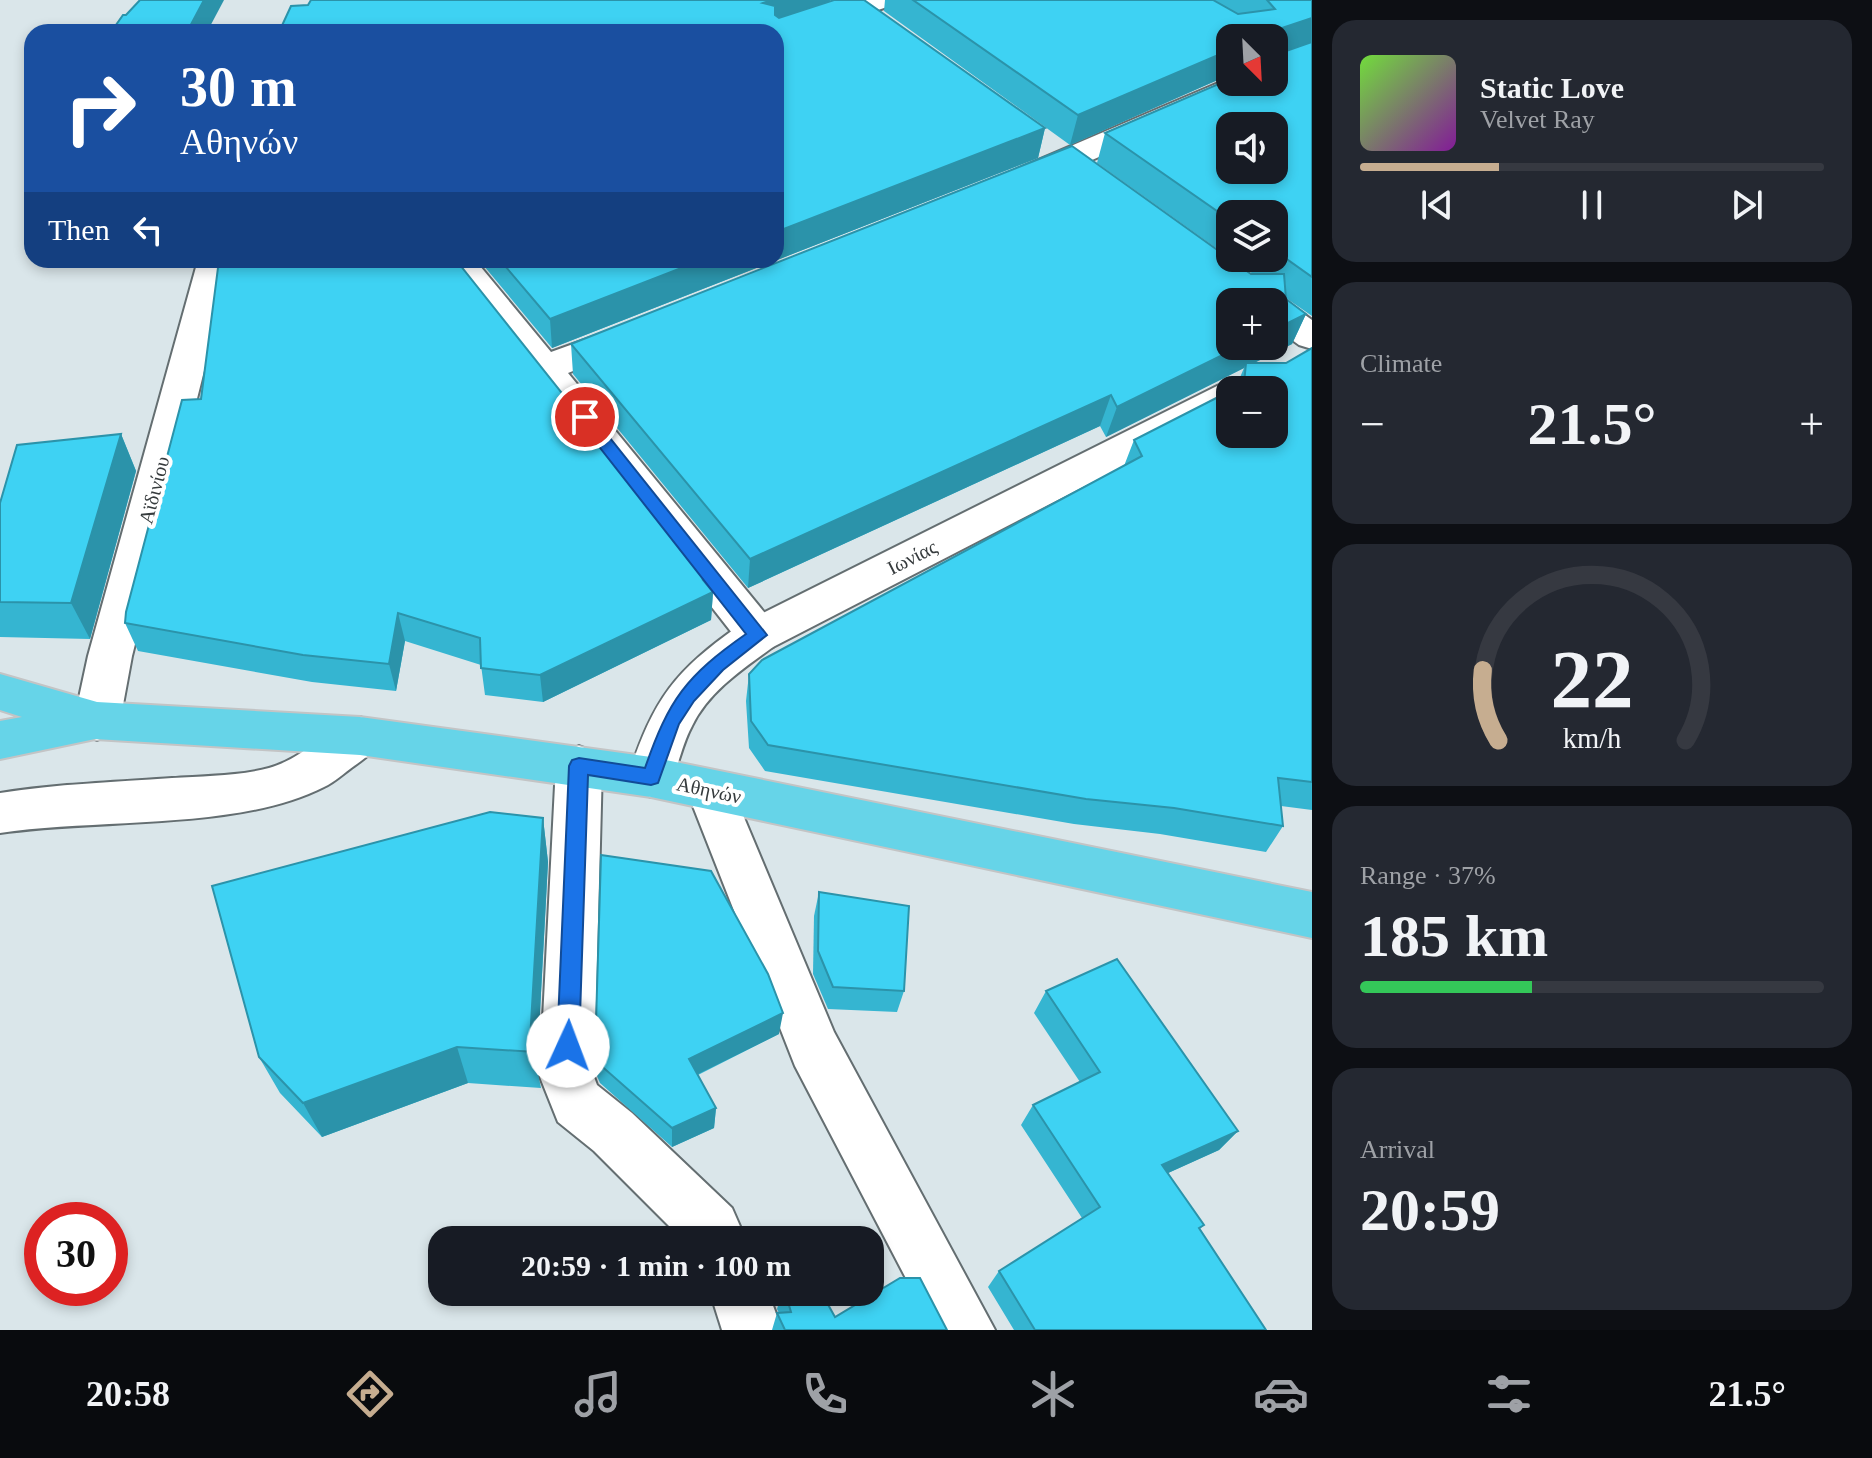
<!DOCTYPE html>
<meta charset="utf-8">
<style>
:root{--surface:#171b24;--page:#242831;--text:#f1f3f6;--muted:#9ea1a6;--line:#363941;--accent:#c6ad90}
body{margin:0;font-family:Georgia,serif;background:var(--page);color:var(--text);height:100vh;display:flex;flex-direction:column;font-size:30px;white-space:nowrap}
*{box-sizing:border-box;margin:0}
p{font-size:26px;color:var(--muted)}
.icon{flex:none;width:44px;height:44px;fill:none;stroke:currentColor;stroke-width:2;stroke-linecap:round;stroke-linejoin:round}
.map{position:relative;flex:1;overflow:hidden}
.drawer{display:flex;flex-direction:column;gap:20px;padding:20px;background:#0d0f14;width:560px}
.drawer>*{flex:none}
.guide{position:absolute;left:24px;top:24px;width:760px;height:244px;border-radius:24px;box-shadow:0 4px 12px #0003;background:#1a4fa0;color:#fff;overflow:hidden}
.needle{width:52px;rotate:156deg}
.controls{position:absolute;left:1216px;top:24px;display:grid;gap:16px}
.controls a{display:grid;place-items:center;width:72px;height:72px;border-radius:16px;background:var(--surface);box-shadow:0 4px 12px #0003;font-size:40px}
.speed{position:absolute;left:24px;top:1202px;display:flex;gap:16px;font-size:40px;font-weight:700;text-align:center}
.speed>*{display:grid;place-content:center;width:104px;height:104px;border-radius:50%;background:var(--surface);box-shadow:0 4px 12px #0003;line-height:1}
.speed .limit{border:12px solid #d22;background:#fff;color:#111}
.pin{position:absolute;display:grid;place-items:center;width:68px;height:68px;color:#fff;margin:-34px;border:4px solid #fff;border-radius:50%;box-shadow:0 2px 8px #0007}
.me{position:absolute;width:88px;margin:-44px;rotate:2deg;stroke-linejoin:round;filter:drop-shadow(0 0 6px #0008)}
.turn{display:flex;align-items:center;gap:28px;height:168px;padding:0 24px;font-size:36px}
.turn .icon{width:104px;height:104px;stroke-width:2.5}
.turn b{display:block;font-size:56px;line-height:68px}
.then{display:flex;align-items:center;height:76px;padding:0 24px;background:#0003;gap:16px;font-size:30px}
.big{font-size:60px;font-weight:800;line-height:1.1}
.drawer .widget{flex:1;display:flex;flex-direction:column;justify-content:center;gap:12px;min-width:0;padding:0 28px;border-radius:24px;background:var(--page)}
.drawer .dial{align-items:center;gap:0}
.dial svg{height:208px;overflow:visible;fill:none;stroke:var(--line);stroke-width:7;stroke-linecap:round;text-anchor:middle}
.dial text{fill:var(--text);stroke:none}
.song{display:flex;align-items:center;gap:24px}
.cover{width:96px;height:96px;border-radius:12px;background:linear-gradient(135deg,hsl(100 70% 55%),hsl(290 70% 35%))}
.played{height:8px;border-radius:4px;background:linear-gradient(90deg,var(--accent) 30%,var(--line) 30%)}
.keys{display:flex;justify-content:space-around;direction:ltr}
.heat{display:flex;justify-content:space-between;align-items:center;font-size:44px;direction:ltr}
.charge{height:12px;border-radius:6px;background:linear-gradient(90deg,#34c759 37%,var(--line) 0)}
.trip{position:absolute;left:428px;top:1226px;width:456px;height:80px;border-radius:24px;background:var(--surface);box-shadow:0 4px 12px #0003;font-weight:800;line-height:80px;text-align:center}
.dock{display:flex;height:128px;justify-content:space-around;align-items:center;background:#090b0e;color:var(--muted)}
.dock .icon{width:56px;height:56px}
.dock .on{color:var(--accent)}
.dock b{font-size:36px;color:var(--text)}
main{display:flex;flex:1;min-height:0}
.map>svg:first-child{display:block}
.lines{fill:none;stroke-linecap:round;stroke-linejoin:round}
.minor-casing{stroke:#646e71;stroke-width:4}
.tertiary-casing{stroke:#646e71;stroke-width:4}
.primary-casing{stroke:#c3c4c5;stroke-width:4}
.minor{fill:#fff;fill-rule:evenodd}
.tertiary{fill:#fff;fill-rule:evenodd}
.primary{fill:#66d4e8;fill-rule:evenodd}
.wall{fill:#35b5d1}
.shaded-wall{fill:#2b93aa}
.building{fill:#3ed2f3;stroke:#2b93aa;stroke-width:2;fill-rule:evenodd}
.route{fill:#1a73e8;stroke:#114b97;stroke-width:2}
.labels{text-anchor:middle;stroke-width:8;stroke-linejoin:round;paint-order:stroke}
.street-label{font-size:20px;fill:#363b3d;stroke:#fff}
</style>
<main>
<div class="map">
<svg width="1312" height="1330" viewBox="0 0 1312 1330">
<rect width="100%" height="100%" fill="#dae6ea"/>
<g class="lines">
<g class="minor-casing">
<g id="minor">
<polygon points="852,0 894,0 890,6 776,44 776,32 764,32"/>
<polygon points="1230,78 1230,82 1262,82 1258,88 1039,183 1028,186 1017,183 1012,176 1017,169"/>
<polygon points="440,260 475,260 551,352 626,325 639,329 644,337 639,345 568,373 773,623 780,635 773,647 758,652 743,647"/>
<polygon points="1274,299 1287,302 1312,320 1312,349 1299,345 1274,327 1274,302 1261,302"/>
<path d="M360,717L376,723L383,736C376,750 367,757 354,766C344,773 335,782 324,787C238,831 98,818 0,833V793C57,784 114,782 172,778C203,776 239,776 269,768C304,758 327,729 360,717Z"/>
<polygon points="579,746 595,752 602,766 594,1077 597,1085 632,1113 732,1208 746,1240 683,1240 594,1151 558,1122 540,1077 556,766 563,752"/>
<polygon points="710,771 727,777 834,1032 995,1330 933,1330 795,1066 687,791 693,777"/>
<polygon points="710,1292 768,1292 782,1330 722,1330"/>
</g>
</g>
<g class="tertiary-casing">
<g id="tertiary">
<polygon points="198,260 232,260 132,656 120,721 113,734 97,740 81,734 74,721 88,656"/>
<path d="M1230,382L1243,386L1246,390H1230V411L773,647C744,668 708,692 692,726C681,746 678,770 667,791L651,797L635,791L628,777C654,698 674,671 743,623L1217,386Z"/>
</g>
</g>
<g class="primary-casing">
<polygon id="primary" points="0,674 97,702 360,717 651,757 1312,892 1312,938 651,797 360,755 95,739 0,759 0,721 22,717 0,710"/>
</g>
<use href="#minor" class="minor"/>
<use href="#tertiary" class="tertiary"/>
<use href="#primary" class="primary"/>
</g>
<g class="wall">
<polygon points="311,0 830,0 830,1 1045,128 1038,158 552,348 479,260 776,260"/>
<polygon points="885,0 1312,0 1312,316 1286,298 1286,299 1306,314 1292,344 1254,363 1286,363 1312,348 1312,810 1281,806 1283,826 1266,852 1160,834 1074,824 765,771 749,748 746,701 749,674 1124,466 1134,440 1235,389 1244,368 1106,437 1100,426 748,588 573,374 571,344 1253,274 1230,258 1274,258 1274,214 1230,214 1230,258 1097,163 1105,133 1274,82 1274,38 1230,38 1230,76 1229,75 1070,145 884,11"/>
<polygon points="201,399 708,586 713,592 711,620 543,702 485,695 481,665 405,641 396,691 312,682 138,651 125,623"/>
<polygon points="121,434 136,471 90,639 0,637 0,503"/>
<polygon points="543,818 548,862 537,1068 541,1088 468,1083 322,1137 280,1093 259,1057"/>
<polygon points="819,892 904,991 897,1012 828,1009 813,974 814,916"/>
<polygon points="1046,991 1238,1131 1219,1150 1168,1173 1204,1225 1200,1229 1266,1330 1014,1330 988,1287 999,1271 1082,1218 1021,1125 1033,1105 1080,1082 1034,1013"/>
<polygon points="779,1034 698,1075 716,1108 714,1128 672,1147 600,1083 597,1076 595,1056"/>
<polygon points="782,1292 821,1292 835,1317 947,1330 772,1330 777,1313 779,1313 777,1309"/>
</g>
<g class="shaded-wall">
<polygon points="204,0 224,0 207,32 187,32"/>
<polygon points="772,0 830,0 829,4 762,32 763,3"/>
<polygon points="1312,18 1312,43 1274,56 1282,28"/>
<polygon points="1230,50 1230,72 1229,75 1070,145 1078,115"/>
<polygon points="1045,128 1038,158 552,348 550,319 702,260 776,260 776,232"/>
<polygon points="1306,314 1292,344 1246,367 1246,363 1244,368 1106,437 1117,407 1241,346 1274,346 1274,330"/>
<polygon points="1111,395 1100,426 748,588 750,559"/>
<polygon points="121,434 136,471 90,639 71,603"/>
<polygon points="709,578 708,594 713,592 711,620 543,702 540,675"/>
<polygon points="398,613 405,641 396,691 389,664"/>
<polygon points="543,818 548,862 537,1068 535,1052 530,1041"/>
<polygon points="783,1013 779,1034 688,1079 689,1059"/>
<polygon points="457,1047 468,1083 322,1137 303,1103"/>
<polygon points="716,1108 714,1128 672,1147 672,1128"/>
<polygon points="1238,1131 1219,1150 1146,1183 1162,1165"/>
</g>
<g class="building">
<polygon points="140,0 204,0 187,32 111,32 123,15 126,15"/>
<polygon points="311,0 772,0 763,3 775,6 775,15 779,18 834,0 864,0 1045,128 776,232 776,32 279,32 291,6 308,5"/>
<path d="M913,0H1213L1238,14L1275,9L1267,0H1312V18L1282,28L1283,52L1312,42V277L1274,250V214H1230V220L1105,133L1230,79V82H1274V38H1230V50L1078,115ZM1230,126H1274V170H1230Z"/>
<polygon points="1072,146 1251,274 1284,274 1286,299 1306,314 1274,330 1274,302 1230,302 1230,346 1241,346 1117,407 1111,395 750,559 571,344"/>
<polygon points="219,260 456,260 709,578 703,580 713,592 540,675 481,668 480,638 398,613 389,664 303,655 125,623 126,612 182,400 201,399"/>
<polygon points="500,260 702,260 550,319"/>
<polygon points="1312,348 1312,782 1278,778 1283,826 1174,808 1086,799 768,745 751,721 749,674 762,660 1142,456 1134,440 1230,391 1230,434 1274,434 1274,390 1233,390 1244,384 1246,363 1286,363"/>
<polygon points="121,434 71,603 0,602 0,503 17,445"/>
<polygon points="490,812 543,818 530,1041 535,1052 457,1047 303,1103 259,1057 212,886"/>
<polygon points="601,855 711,871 768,974 783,1013 689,1059 716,1108 672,1128 598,1063 595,1056"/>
<polygon points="819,892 909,906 904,991 833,987 818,951"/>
<polygon points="1117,959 1238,1131 1162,1165 1204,1225 1199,1228 1266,1330 1035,1330 999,1271 1100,1207 1033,1105 1100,1072 1046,991"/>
<polygon points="900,1278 920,1278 947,1330 785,1330 777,1313 791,1312 785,1292 821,1292 835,1317"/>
</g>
<path class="route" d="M585,412L590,413L767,635L723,670L694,701L679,724L658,783L651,785L588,775L579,1046L576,1053L568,1057L560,1053L557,1046L569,766L572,760L579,758L645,768C669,699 686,676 746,634L579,421L577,417Z"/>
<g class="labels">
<g class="street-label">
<text transform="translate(154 490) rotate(-75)" y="7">Αϊδινίου</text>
<text transform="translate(912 557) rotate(-27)" y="7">Ιωνίας</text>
<text transform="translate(709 790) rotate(12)" y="7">Αθηνών</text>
</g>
</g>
</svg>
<div class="controls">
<a><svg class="needle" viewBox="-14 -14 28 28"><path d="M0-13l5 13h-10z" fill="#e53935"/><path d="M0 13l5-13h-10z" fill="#9ea1a6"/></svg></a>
<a><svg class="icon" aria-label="sound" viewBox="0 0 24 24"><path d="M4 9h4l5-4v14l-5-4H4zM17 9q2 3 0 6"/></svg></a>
<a><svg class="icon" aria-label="layers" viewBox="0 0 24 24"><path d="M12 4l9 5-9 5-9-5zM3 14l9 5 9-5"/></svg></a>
<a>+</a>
<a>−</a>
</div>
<div class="speed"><div class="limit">30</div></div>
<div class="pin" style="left:585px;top:417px;background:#d93025"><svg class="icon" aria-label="arrive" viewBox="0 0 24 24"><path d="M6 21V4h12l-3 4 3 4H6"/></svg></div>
<svg class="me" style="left:568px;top:1046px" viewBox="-20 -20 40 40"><circle r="19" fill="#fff"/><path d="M0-13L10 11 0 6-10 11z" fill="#1a73e8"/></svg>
<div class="trip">20:59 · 1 min · 100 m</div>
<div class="guide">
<div class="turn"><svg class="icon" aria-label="right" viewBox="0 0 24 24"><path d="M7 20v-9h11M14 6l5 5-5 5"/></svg><div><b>30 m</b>Αθηνών</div></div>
<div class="then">Then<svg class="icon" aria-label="left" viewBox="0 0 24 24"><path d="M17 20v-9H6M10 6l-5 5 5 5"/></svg></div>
</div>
</div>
<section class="drawer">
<div class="widget">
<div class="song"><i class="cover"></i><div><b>Static Love</b><p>Velvet Ray</p></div></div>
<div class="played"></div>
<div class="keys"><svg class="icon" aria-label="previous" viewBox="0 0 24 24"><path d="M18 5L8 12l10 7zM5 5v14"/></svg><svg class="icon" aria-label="pause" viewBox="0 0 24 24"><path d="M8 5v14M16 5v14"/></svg><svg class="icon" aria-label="next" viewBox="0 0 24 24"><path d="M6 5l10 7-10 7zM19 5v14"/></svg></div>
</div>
<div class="widget"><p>Climate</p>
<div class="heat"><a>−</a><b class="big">21.5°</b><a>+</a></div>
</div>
<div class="widget dial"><svg viewBox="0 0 100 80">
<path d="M14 69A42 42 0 1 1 86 69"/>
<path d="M14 69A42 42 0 0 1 8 42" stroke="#c6ad90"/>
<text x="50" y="56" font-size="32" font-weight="700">22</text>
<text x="50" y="72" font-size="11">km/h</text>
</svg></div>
<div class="widget"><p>Range · 37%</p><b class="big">185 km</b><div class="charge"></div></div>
<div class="widget"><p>Arrival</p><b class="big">20:59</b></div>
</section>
</main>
<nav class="dock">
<b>20:58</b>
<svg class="icon on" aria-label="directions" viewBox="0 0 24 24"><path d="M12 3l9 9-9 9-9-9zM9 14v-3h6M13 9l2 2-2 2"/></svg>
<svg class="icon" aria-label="music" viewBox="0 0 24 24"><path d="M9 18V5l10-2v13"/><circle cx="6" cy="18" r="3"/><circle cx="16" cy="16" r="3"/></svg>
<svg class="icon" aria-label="phone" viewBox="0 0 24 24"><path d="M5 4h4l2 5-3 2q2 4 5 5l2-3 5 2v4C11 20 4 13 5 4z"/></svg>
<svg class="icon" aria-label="climate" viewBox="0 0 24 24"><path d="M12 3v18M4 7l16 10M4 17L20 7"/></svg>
<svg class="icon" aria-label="car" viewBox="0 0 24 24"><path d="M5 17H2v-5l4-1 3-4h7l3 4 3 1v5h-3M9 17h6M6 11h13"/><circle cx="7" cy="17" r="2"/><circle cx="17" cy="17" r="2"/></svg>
<svg class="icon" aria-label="filters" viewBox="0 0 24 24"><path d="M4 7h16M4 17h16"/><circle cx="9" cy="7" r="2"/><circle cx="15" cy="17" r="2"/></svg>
<b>21.5°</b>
</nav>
